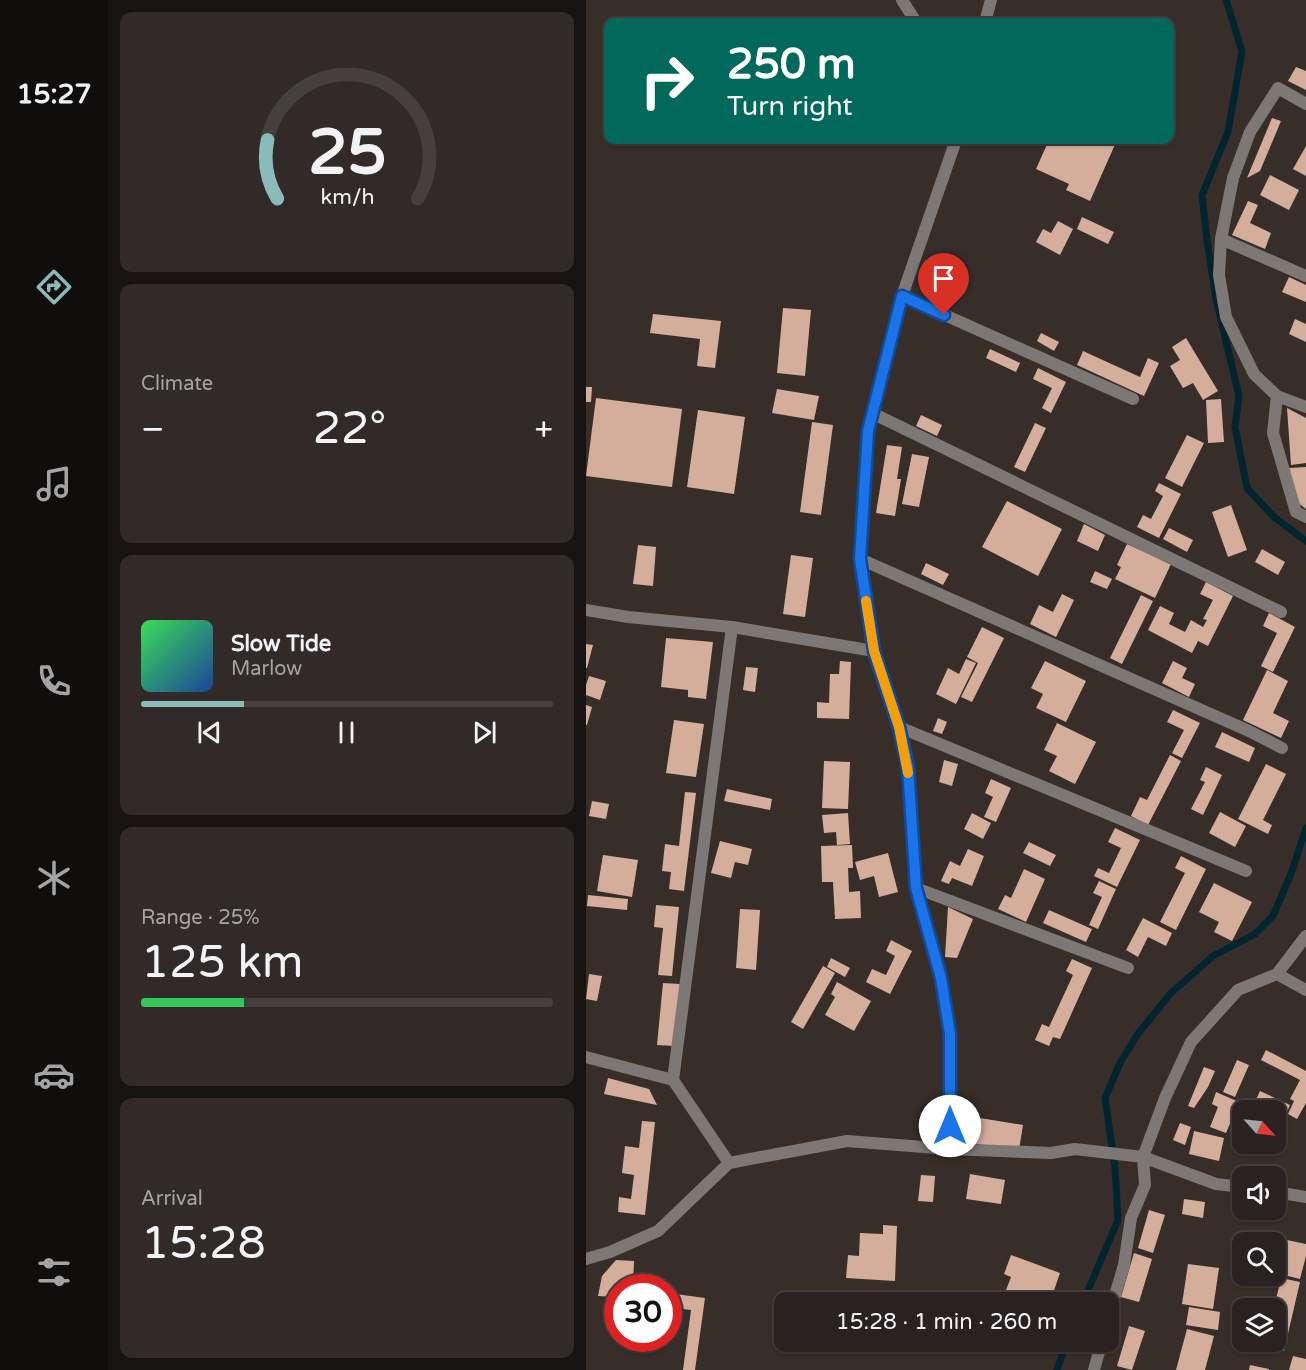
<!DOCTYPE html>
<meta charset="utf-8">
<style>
:root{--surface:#292220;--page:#312a29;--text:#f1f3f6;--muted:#a5a4a5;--line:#453f3e;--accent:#8bbbb9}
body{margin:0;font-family:"Varela Round",sans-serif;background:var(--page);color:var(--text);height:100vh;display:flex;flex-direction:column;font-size:22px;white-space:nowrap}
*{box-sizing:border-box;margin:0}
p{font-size:20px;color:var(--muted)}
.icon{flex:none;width:33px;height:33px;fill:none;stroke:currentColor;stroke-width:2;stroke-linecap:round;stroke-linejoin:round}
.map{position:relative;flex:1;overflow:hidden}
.sheet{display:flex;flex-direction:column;gap:12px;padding:12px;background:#171312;width:478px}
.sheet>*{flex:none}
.guide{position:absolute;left:18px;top:18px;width:570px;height:126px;border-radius:12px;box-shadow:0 2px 4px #0004,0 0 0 2px var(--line);background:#00695c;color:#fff;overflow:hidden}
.needle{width:39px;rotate:117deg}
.fabs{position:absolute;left:646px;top:1100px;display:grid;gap:12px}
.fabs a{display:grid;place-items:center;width:54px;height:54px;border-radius:12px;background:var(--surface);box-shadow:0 2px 4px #0004,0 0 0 2px var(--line);font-size:30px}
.speed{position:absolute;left:18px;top:1274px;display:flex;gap:12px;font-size:30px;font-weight:700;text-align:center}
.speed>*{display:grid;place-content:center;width:78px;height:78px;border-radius:50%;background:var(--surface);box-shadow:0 2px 4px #0004,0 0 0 2px var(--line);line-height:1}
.speed .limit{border:9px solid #d22;background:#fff;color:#111}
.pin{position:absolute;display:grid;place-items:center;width:51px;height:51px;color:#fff;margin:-62px -26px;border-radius:50% 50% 50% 0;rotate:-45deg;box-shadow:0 0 6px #0007}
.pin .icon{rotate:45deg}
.me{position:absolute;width:66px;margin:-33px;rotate:0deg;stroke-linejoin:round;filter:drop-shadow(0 0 4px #0008)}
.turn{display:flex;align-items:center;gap:21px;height:126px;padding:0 24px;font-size:27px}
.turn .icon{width:78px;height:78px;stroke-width:2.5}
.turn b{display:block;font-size:42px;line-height:51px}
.big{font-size:45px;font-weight:600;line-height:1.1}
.sheet .card{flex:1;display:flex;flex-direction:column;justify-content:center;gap:9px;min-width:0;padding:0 21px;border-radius:12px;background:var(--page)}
.sheet .dial{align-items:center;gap:0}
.dial svg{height:156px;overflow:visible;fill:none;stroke:var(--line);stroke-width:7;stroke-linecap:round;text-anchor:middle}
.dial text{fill:var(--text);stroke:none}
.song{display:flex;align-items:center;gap:18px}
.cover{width:72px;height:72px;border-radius:9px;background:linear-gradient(135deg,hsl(130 70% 55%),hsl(220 70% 35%))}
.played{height:6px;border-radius:3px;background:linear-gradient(90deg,var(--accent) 25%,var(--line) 25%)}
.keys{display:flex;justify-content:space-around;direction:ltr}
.heat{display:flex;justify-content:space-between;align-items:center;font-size:33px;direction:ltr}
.charge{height:9px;border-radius:4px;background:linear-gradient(90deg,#34c759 25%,var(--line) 0)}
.trip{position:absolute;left:188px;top:1292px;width:345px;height:60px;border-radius:12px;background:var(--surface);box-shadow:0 2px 4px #0004,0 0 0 2px var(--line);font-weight:600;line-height:60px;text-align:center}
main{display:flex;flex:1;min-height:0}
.tab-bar{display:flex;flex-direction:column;width:108px;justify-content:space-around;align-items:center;background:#100e0d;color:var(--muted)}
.tab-bar .icon{width:42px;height:42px}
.tab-bar .selected{color:var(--accent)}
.tab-bar b{font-size:27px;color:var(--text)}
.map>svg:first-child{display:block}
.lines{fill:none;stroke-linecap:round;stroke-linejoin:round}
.stream{stroke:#02242e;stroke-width:7}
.building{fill:#d5ae9b}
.minor{stroke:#7d7876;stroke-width:12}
.route-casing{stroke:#114b97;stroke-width:15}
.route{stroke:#1a73e8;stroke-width:10}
.slow{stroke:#f59e0b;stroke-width:10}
</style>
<main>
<nav class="tab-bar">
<b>15:27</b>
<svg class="icon selected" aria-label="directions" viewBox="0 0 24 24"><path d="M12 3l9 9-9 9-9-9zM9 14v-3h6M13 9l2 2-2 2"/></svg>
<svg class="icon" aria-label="music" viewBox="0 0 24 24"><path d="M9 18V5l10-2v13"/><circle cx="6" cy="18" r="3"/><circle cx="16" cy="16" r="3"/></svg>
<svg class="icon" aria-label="phone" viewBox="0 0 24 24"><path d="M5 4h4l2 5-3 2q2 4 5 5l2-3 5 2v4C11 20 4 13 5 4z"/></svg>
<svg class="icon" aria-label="climate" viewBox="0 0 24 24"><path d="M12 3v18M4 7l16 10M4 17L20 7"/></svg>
<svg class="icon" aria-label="car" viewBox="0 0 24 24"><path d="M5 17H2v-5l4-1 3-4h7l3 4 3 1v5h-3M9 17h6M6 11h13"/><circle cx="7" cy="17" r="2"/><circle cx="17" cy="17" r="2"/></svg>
<svg class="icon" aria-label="filters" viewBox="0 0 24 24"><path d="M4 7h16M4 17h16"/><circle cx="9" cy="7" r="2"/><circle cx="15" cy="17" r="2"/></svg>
</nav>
<section class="sheet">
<div class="card dial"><svg viewBox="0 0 100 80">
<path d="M14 69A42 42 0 1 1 86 69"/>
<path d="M14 69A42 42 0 0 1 9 39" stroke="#8bbbb9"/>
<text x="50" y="56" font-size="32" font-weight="700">25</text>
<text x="50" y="72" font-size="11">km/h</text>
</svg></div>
<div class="card"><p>Climate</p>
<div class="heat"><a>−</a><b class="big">22°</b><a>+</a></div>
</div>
<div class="card">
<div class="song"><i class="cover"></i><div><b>Slow Tide</b><p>Marlow</p></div></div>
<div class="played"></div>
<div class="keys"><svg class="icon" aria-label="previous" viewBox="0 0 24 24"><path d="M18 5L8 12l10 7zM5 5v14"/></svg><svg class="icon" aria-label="pause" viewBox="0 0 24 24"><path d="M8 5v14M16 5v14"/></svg><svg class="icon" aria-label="next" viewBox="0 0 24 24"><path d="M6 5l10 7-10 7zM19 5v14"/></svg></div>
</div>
<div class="card"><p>Range · 25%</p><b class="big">125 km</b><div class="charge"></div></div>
<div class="card"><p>Arrival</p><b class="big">15:28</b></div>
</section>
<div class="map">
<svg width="720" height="1370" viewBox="0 0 720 1370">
<rect width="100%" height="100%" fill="#372e2a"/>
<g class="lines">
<g class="stream">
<polyline points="640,0 656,51 642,132 616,195 621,240 630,299 653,396 649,427 661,488 688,517 720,541"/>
<polyline points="497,1302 532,1220 529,1167 519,1098 534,1063 551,1035 584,994 627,956 669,934 687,916 705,874 720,828"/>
<polyline points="471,1370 481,1341"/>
</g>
</g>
<g class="building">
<polygon points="710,67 720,71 720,90 702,81"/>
<polygon points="686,118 695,121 674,171 661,178"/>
<polygon points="463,140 531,140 504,201 480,190 483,184 450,169"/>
<polygon points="720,146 720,176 707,169"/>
<polygon points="684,175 713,190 703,210 674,195"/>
<polygon points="662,201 672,205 664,223 685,233 679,249 646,235"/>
<polygon points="496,217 528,232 522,244 491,229"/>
<polygon points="472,221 487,229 474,255 450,242 457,229 465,233"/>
<polygon points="703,277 720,285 720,302 696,292"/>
<polygon points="197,308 225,310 219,376 191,373"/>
<polygon points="67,314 135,321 129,368 111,366 114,339 64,333"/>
<polygon points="709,319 720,324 720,342 703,334"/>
<polygon points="455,333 473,342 468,351 451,341"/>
<polygon points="600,338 632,391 617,400 607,383 597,388 584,366 594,360 586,347"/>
<polygon points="404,349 434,363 430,372 400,358"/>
<polygon points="497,351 554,377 562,358 573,363 558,396 491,365"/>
<polygon points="452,368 480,382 465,413 456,408 466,388 447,379"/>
<polygon points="0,387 6,387 5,402 0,402"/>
<polygon points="191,389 233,396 228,420 186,413"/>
<polygon points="10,398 96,409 86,487 0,476"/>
<polygon points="635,399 638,442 622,443 620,400"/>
<polygon points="701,408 720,418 720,463 705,465"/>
<polygon points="112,410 159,417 148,494 101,487"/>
<polygon points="335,415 356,425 351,436 330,426"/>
<polygon points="226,422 247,425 235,515 214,512"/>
<polygon points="449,423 460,428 439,472 428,467"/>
<polygon points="601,435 618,443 596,487 579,478"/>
<polygon points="301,445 316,447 311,479 315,479 309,516 290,513"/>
<polygon points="326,454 343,457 333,507 316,504"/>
<polygon points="720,467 720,509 706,498 703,468"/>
<polygon points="573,483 595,494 573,538 551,527 557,515 565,519 577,496 569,491"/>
<polygon points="421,501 476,529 452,576 396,547"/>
<polygon points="645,505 661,550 642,557 626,512"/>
<polygon points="498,524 519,535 512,551 491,541"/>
<polygon points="583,528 607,540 601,552 577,539"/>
<polygon points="541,544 585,564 569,598 529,579 535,567 531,565"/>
<polygon points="52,545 70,547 67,586 47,584"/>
<polygon points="676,549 699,562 692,575 669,562"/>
<polygon points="205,555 227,558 219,617 197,614"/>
<polygon points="340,563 363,574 357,585 335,574"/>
<polygon points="509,571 526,579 521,589 504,582"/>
<polygon points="620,582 647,596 622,646 612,641 606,653 562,630 574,606 588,613 583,624 599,632 605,620 617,627 621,620 617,619 627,600 614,594"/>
<polygon points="476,594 488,600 470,637 444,624 453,605 467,612"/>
<polygon points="555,595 567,601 536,664 524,658"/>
<polygon points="683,613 709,627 687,672 675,666 691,633 677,626"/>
<polygon points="396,627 418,638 386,702 375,697 392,663 381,657"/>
<polygon points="80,638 127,642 120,699 102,697 102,690 75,687"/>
<polygon points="0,644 7,645 1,668 0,668"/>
<polygon points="380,659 390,663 370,704 350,694 362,668 373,674"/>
<polygon points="254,661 265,662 263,719 231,718 231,702 243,703 244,674 253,674"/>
<polygon points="459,661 500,681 480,722 450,708 457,694 445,688"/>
<polygon points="587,661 601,668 596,678 609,684 603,697 576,683"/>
<polygon points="160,667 172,668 169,692 157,690"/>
<polygon points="681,670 702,681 687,713 703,721 695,738 657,720"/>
<polygon points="3,676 20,681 14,700 0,695 0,685"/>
<polygon points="0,705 6,707 1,725 0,725"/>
<polygon points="587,710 614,723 596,758 586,753 598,730 581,722"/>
<polygon points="352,718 361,722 356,734 347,731"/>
<polygon points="88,720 118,724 110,777 80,773"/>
<polygon points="471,723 510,742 489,784 463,771 471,756 458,750"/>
<polygon points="636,732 669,748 663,762 629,747"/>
<polygon points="584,755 595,761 562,825 545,816 554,797 561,800"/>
<polygon points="358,760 372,764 366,786 353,782"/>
<polygon points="238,761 264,762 262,809 236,808"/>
<polygon points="680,764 700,774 677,820 686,825 682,834 652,819"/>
<polygon points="620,767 636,775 617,815 605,809 619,782 614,780"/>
<polygon points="405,779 425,788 410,822 398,817 407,797 399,793"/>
<polygon points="141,789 186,799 184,810 138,801"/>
<polygon points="99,792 110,793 98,891 83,889 85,872 76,871 79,844 93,846"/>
<polygon points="6,801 23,804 20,819 3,816"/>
<polygon points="634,812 660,826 649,847 623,833"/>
<polygon points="262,813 264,844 251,845 250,832 238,833 236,815"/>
<polygon points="386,813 405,823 397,839 378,829"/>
<polygon points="529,828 554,840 531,887 508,876 512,868 523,873 535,848 522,842"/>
<polygon points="134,841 166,849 162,865 149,862 145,878 125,873"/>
<polygon points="443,842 470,855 464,866 437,853"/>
<polygon points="266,845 267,868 262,868 263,892 274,891 275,918 249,919 247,882 236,882 235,846"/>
<polygon points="382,849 398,856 386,886 366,878 363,884 355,881 364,861 374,866"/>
<polygon points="302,853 312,892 293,897 288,876 274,880 269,862"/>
<polygon points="17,855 52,860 46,897 11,891"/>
<polygon points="595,856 620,869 590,930 574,922 599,873 589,868"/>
<polygon points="438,869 459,879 440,922 412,909 419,895 425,898"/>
<polygon points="513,881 530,889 512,929 503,925 516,897 507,893"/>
<polygon points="628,883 666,902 646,941 628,932 633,922 613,912"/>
<polygon points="2,895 42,899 41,910 1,906"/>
<polygon points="70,905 93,907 86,976 72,975 77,928 68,927"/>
<polygon points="362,907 387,919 371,958 359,957"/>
<polygon points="154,909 174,910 170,970 150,968"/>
<polygon points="463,910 506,929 500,942 457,923"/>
<polygon points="557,918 586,933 580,946 562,937 552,957 540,950"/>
<polygon points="305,940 326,951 304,994 280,982 286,969 300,975 309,956 300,951"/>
<polygon points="245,958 264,968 259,977 241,967"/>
<polygon points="486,959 506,968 474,1039 467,1037 463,1046 449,1040 456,1024 463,1027 487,975 480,971"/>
<polygon points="237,966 249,973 217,1029 205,1022"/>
<polygon points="3,974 16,976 11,1001 0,999"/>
<polygon points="251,982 285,1001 268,1031 239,1015 249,997 245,994"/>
<polygon points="77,983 94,984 88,1046 71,1045"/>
<polygon points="680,1050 720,1071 720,1103 711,1119 702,1114 708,1101 704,1099 714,1080 675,1060"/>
<polygon points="651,1060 663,1065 649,1097 637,1092"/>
<polygon points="618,1067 629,1071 622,1087 608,1108 602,1106"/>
<polygon points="22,1078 63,1089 71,1105 18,1094"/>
<polygon points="674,1091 704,1105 694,1128 690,1131 690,1110 665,1110"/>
<polygon points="630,1092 653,1102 640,1133 624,1127 632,1107 626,1104"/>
<polygon points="388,1117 437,1125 433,1150 384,1143"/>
<polygon points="56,1121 69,1122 59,1215 32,1212 33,1197 45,1199 48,1175 36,1173 39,1146 53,1148"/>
<polygon points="594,1123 605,1127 599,1145 587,1140"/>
<polygon points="608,1131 638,1138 633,1161 603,1154"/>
<polygon points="384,1174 419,1180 415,1204 380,1199"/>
<polygon points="335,1175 349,1176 347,1202 332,1201"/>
<polygon points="598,1199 619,1202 617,1218 596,1214"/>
<polygon points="563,1210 579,1215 567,1253 552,1248"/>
<polygon points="297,1225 311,1226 309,1281 260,1278 262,1255 273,1256 274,1233 297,1234"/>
<polygon points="696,1239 720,1244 720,1256 714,1279 690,1273 690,1263"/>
<polygon points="548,1253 566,1259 553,1302 535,1297"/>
<polygon points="425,1255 474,1273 464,1302 428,1302 417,1298 425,1277 418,1274"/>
<polygon points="30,1260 48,1261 47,1287 32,1287 32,1297 12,1296 16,1276"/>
<polygon points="602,1264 633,1268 627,1309 596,1304"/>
<polygon points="695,1278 714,1282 698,1351 679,1347 680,1341 690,1341 690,1308 688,1308"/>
<polygon points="82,1293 119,1298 109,1370 97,1370 105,1310 82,1307"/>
<polygon points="603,1307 634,1312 632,1330 600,1325"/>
<polygon points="543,1326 559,1331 546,1370 531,1366"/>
<polygon points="601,1329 628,1336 619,1370 590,1370"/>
<polygon points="707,1356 720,1359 720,1370 703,1370"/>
<polygon points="664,1365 683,1369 683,1370 663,1370"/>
</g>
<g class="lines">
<g class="minor">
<polyline points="316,0 330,22"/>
<polyline points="399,22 405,0"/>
<polyline points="720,104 692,88 664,132 647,178 635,239 633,275 640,317 668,374 691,396 687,433 710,512 720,517"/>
<polyline points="635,239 720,276"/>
<polyline points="316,296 547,399"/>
<polyline points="691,396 720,407"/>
<polyline points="286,413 695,612"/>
<polyline points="274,559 663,731 696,748"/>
<polyline points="0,610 42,617 146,627 288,651"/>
<polyline points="313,727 660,871"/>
<polyline points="330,888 542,968"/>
<polyline points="691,974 720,990"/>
<polyline points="0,1057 87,1080 143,1163"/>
<polyline points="87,1080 146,627"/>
<polyline points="363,1149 364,1034 355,978 330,888 322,767 313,727 288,651 274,559 282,431 316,296 370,140"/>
<polyline points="690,1192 720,1197"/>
<polyline points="0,1259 24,1252 72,1231 143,1163 261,1141 363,1149 465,1153 489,1149 557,1157 630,1184 657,1187"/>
<polyline points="522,1319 538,1265 545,1218 559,1185 557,1157 579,1098 605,1042 652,990 691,974 720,936"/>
<polyline points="508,1370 516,1341"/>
</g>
</g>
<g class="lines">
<g class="route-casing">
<polyline id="route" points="358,315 316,296 282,431 274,559 288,651 313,727 322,767 330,888 355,978 364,1034 364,1126"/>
</g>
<use href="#route" class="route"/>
<polyline class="slow" points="280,601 288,651 313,727 322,773"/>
</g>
</svg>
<div class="fabs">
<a><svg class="needle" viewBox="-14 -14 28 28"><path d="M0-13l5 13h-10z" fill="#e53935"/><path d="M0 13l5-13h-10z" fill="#a5a4a5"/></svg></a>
<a><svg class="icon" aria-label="sound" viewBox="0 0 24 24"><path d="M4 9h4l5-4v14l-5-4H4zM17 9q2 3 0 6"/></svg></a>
<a><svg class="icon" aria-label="search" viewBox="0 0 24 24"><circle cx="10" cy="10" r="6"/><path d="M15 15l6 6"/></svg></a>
<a><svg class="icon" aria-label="layers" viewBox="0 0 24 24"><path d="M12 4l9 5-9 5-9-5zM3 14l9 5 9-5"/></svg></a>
</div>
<div class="speed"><div class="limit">30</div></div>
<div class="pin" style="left:358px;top:315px;background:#d93025"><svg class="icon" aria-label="arrive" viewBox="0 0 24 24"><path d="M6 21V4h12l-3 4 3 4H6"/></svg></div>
<svg class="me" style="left:364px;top:1126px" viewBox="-20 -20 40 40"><circle r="19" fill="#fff"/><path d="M0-13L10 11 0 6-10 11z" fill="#1a73e8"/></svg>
<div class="trip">15:28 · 1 min · 260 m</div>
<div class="guide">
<div class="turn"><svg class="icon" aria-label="right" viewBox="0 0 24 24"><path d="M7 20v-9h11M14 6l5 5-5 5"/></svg><div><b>250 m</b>Turn right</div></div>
</div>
</div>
</main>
